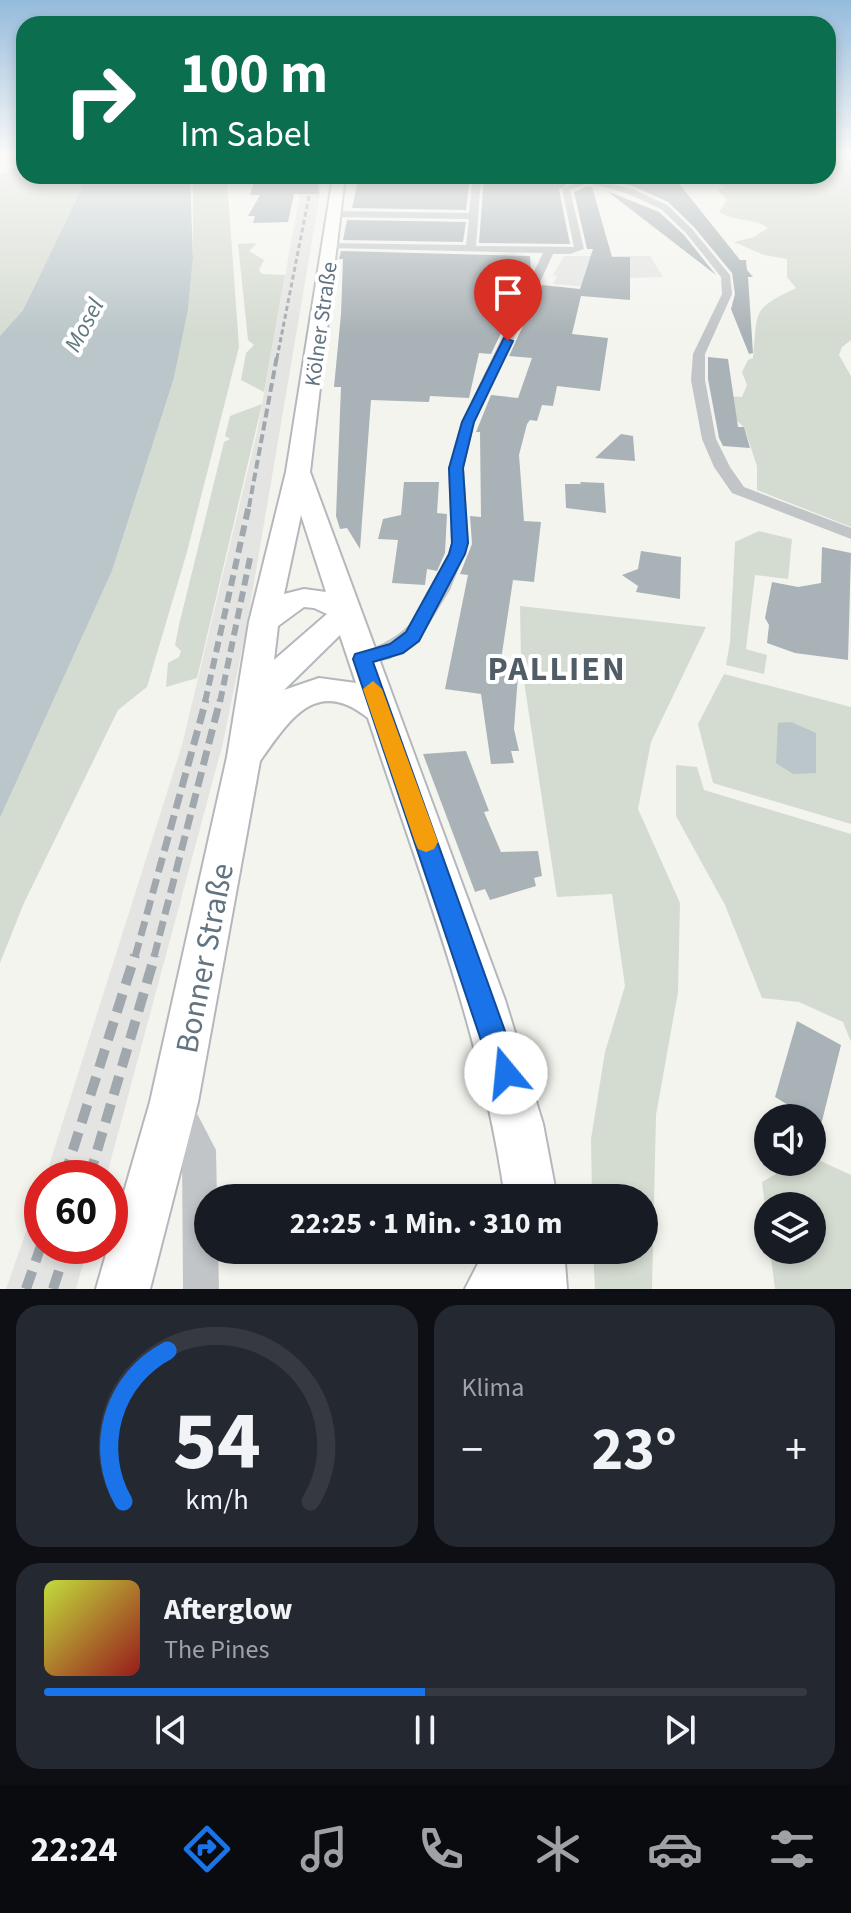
<!DOCTYPE html>
<html lang="de">
<meta charset="utf-8">
<style>
:root{--surface:#171b24;--page:#242831;--text:#f1f3f6;--muted:#9ea1a6;--line:#363941;--accent:#1a73e8}
body{margin:0;font-family:"Source Sans 3",sans-serif;background:var(--page);color:var(--text);height:100vh;display:flex;flex-direction:column;font-size:30px;white-space:nowrap}
*{box-sizing:border-box;margin:0}
p{font-size:26px;color:var(--muted)}
.icon{flex:none;width:44px;height:44px;fill:none;stroke:currentColor;stroke-width:2;stroke-linecap:round;stroke-linejoin:round}
.map{position:relative;height:1289px;overflow:hidden}
.panel{display:flex;flex-direction:column;gap:16px;padding:16px;background:#0d0f14;flex:1}
.panel>*{flex:none}
.banner{position:absolute;left:16px;top:16px;width:820px;height:168px;border-radius:24px;box-shadow:0 4px 12px #0003;background:#0b6e4f;color:#fff;overflow:hidden}
.fabs{position:absolute;left:754px;top:1104px;display:grid;gap:16px}
.fabs a{display:grid;place-items:center;width:72px;height:72px;border-radius:50%;background:var(--surface);box-shadow:0 4px 12px #0003;font-size:40px}
.speed{position:absolute;left:24px;top:1160px;display:flex;gap:16px;font-size:40px;font-weight:700;text-align:center}
.speed>*{display:grid;place-content:center;width:104px;height:104px;border-radius:50%;background:var(--surface);box-shadow:0 4px 12px #0003;line-height:1}
.speed .limit{border:12px solid #d22;background:#fff;color:#111}
.pin{position:absolute;display:grid;place-items:center;width:68px;height:68px;color:#fff;margin:-82px -34px;border-radius:50% 50% 50% 0;rotate:-45deg;box-shadow:0 0 8px #0007}
.pin .icon{rotate:45deg}
.me{position:absolute;width:88px;margin:-44px;rotate:343deg;stroke-linejoin:round;filter:drop-shadow(0 0 6px #0008)}
.turn{display:flex;align-items:center;gap:28px;height:168px;padding:0 32px;font-size:36px}
.turn .icon{width:104px;height:104px;stroke-width:2.5}
.turn b{display:block;font-size:56px;line-height:68px}
.big{font-size:60px;font-weight:700;line-height:1.1}
.panel .tile{flex:1;display:flex;flex-direction:column;justify-content:center;gap:12px;min-width:0;padding:0 28px;border-radius:24px;background:var(--page)}
.panel .dial{align-items:center;gap:0}
.dial svg{height:208px;overflow:visible;fill:none;stroke:var(--line);stroke-width:7;stroke-linecap:round;text-anchor:middle}
.dial text{fill:var(--text);stroke:none}
.song{display:flex;align-items:center;gap:24px}
.cover{width:96px;height:96px;border-radius:12px;background:linear-gradient(135deg,hsl(70 70% 55%),hsl(0 70% 35%))}
.played{height:8px;border-radius:4px;background:linear-gradient(90deg,var(--accent) 50%,var(--line) 50%)}
.keys{display:flex;justify-content:space-around;direction:ltr}
.heat{display:flex;justify-content:space-between;align-items:center;font-size:44px;direction:ltr}
.panel .tiles{flex:1;display:grid;gap:16px;grid-template-columns:1fr 1fr}
.tile:last-child{grid-column:span 2}
.trip{position:absolute;left:194px;top:1184px;width:464px;height:80px;border-radius:40px;background:var(--surface);box-shadow:0 4px 12px #0003;font-weight:700;line-height:80px;text-align:center}
.tab-bar{display:flex;height:128px;justify-content:space-around;align-items:center;background:#090b0e;color:var(--muted)}
.tab-bar .icon{width:56px;height:56px}
.tab-bar .on{color:var(--accent)}
.tab-bar b{font-size:36px;color:var(--text)}
.map>svg:first-child{display:block}
.built{fill:#e4e5e3}
.green{fill:#d4dbd0}
.water{fill:#bac6ca}
.building{fill:#a9b2b6}
.lines{fill:none;stroke-linecap:round;stroke-linejoin:round}
.primary-casing{stroke:#b4b8bc;stroke-width:4}
.minor{fill:#c1c5c8;fill-rule:evenodd}
.primary{fill:#fff;fill-rule:evenodd}
.rail-far4{stroke:#a1a8ad;stroke-width:3;stroke-dasharray:5 3;stroke-linecap:butt}
.rail-far3{stroke:#a1a8ad;stroke-width:4;stroke-dasharray:9 4;stroke-linecap:butt}
.rail-far2{stroke:#a1a8ad;stroke-width:6;stroke-dasharray:11 6;stroke-linecap:butt}
.rail-far1{stroke:#a1a8ad;stroke-width:7;stroke-dasharray:15 7;stroke-linecap:butt}
.rail{stroke:#a1a8ad;stroke-width:10;stroke-dasharray:19 10;stroke-linecap:butt}
.route{fill:#1a73e8;stroke:#114b97;stroke-width:2}
.slow{fill:#f59e0b}
.labels{text-anchor:middle;stroke-width:8;stroke-linejoin:round;paint-order:stroke}
.far-street-label{font-size:22px;fill:#627481;stroke:#fff}
.far-water-label{font-size:24px;font-style:italic;fill:#5e777f;stroke:#fff}
.near-street-label{font-size:32px;fill:#627481;stroke:#fff}
.district-label{font-size:34px;font-weight:bold;letter-spacing:2px;fill:#505d66;stroke:#fff}
</style>
<div class="map">
<svg width="851" height="1289" viewBox="0 0 851 1289">
<rect width="100%" height="100%" fill="#f4f4ef"/>
<g class="built">
<polygon points="303,176 323,176 246,630 223,743 106,1178 45,1178 182,745 257,432"/>
<polygon points="564,256 650,256 663,277 630,278 628,290 553,284 557,276 553,275"/>
<polygon points="42,1186 42,1246 88,1246 76,1289 6,1289"/>
</g>
<g class="green">
<path d="M828,155H851V340L842,347L839,355L851,376V527L757,490V466L744,427L731,416L724,396L742,397L747,385L742,372L748,360L753,358C758,309 751,310 796,288L787,277V259L764,255L734,242L754,237L768,228C755,218 737,222 719,212L727,200L718,190L726,187L702,176H828Z"/>
<polygon points="24,163 24,176 83,176 80,192 23,310 0,336 0,175"/>
<polygon points="227,180 239,347 187,552 147,687 118,710 24,903 0,963 0,818 112,571 174,378 188,310 193,258 193,183"/>
<polygon points="257,243 249,251 264,260 259,270 262,274 285,275 264,392 241,380 246,353 254,345 248,340 238,244"/>
<polygon points="262,404 197,678 166,687 168,663 179,657 181,651 175,645 179,625 224,442 230,439 225,436 230,416"/>
<polygon points="759,531 792,539 788,579 755,575 746,649 767,655 764,674 726,665 730,642 735,542"/>
<polygon points="520,606 706,627 651,742 638,809 680,903 678,992 656,1115 652,1289 595,1289 593,1250 644,1250 644,1198 592,1198 591,1139 605,1052 625,986 612,894 557,897 521,662"/>
<polygon points="724,674 851,707 851,824 713,783 698,724"/>
<polygon points="676,765 697,767 704,790 851,834 851,1042 843,1022 799,1002 762,998 725,905 676,816"/>
<polygon points="812,1157 851,1175 851,1289 775,1289 770,1250 812,1250 812,1206 768,1206 768,1229 762,1182 797,1162 812,1162"/>
</g>
<g class="water">
<polygon points="83,176 190,176 193,258 188,310 174,378 112,571 0,818 0,336 23,310 80,192"/>
<polygon points="791,722 816,733 816,773 793,774 776,763 778,723"/>
</g>
<g class="building">
<polygon points="256,176 318,176 319,194 294,194 288,222 253,223 255,216 248,216 260,195 250,195"/>
<polygon points="359,176 452,179 452,176 470,176 466,210 352,208"/>
<polygon points="484,176 563,176 571,181 559,190 570,244 479,243"/>
<polygon points="592,176 673,176 740,260 746,260 747,270 753,277 748,277 753,353 749,354 731,309 735,294 732,273 694,227 668,202 633,186"/>
<polygon points="588,186 592,187 612,257 630,257 630,300 581,296 572,334 608,338 600,391 557,386 553,406 542,405 537,421 530,420 527,424 519,455 524,521 541,522 534,582 513,580 501,660 519,662 514,729 519,751 511,751 514,763 491,764 481,694 445,689 468,575 460,574 472,544 470,516 481,517 480,432 476,432 491,395 518,398 532,358 509,356 542,285 580,289 593,249 587,249 574,192"/>
<polygon points="607,191 659,212 684,235 716,275"/>
<polygon points="347,220 466,222 463,242 343,240"/>
<polygon points="341,251 530,256 531,271 491,354 479,353 469,398 430,396 429,402 371,400 360,549 347,528 340,529 336,516 341,387 334,387 341,314 343,259 339,259"/>
<polygon points="708,357 728,359 738,427 744,427 750,448 723,446 719,438 708,379"/>
<polygon points="621,434 633,436 635,461 595,458"/>
<polygon points="404,482 439,482 437,513 447,514 445,553 437,571 427,569 425,585 392,583 398,540 378,539 383,519 401,515"/>
<polygon points="580,482 604,483 606,513 566,508 565,484 581,484"/>
<polygon points="822,547 851,553 848,660 795,653 767,643 769,625 765,618 772,582 798,587 821,583"/>
<polygon points="641,551 681,557 680,599 636,592 638,586 622,575 638,569"/>
<polygon points="466,751 489,811 484,812 501,852 538,851 542,876 534,878 536,886 490,900 485,889 475,892 423,754"/>
<polygon points="797,1021 841,1045 821,1125 775,1097"/>
</g>
<g class="lines">
<g class="primary-casing">
<g id="primary">
<path d="M333,176H345L310,472L505,1000L543,1124L557,1198H505C482,1033 420,876 368,718C316,676 289,720 260,761L198,1102L150,1289H96L150,1102L227,757L249,622L286,472ZM301,515L326,592L304,589L284,594ZM304,607L314,608L327,614L274,660L278,626ZM340,635L356,683L319,678L284,690Z"/>
<polygon points="485,1250 564,1250 567,1289 465,1289"/>
</g>
</g>
<g class="minor">
<path d="M473,176H481L476,246L574,247L562,189L579,181L566,176L588,178L632,189L667,205L692,229L730,275L732,294L705,354V380L716,439L730,467L744,487L851,528V539L732,493L714,467L702,439L691,380L693,354L722,294L721,277L686,233L661,209L626,193L588,183L570,190L584,249L570,254H553L475,422L464,468L469,543L450,590L420,639L390,659L362,666L355,664L352,659L355,654C417,635 423,609 448,554L451,543L448,468L461,422L543,253L331,248L328,243L466,245L469,219L334,217L330,214L334,211L469,213Z"/>
<polygon points="178,1093 189,1098 216,1150 217,1198 208,1198 208,1250 218,1250 219,1289 183,1289 182,1152 162,1109 167,1098"/>
</g>
<use href="#primary" class="primary"/>
<polyline class="rail-far4" points="277,358 313,176"/>
<polyline class="rail-far3" points="249,507 277,356"/>
<g class="rail-far2">
<polyline points="205,702 249,505"/>
<polyline points="220,702 250,558"/>
</g>
<g class="rail-far1">
<polyline points="135,957 206,700"/>
<polyline points="154,957 220,700"/>
</g>
<g class="rail">
<polyline points="64,1178 135,955"/>
<polyline points="89,1178 155,955"/>
<polyline points="26,1289 42,1243"/>
<polyline points="53,1289 67,1246"/>
</g>
</g>
<linearGradient id="sky" x2="0" y2="1"><stop stop-color="#95bbdc"/><stop offset="0.46" stop-color="#fafaf8"/><stop offset="1" stop-color="#fafaf8" stop-opacity="0"/></linearGradient>
<rect width="851" height="335" fill="url(#sky)"/>
<polygon class="route" points="504,338 513,341 474,422 463,468 468,543 465,554 419,641 403,653 373,662 520,1073 516,1083 506,1088 496,1083 492,1073 353,659 355,654 390,644 406,632 449,554 452,543 449,468 462,422"/>
<polygon class="slow" points="373,681 382,689 438,842 434,849 426,852 418,849 415,842 363,689"/>
<g class="labels">
<g class="far-street-label">
<text transform="translate(320 324) rotate(-82)" y="8">Kölner Straße</text>
</g>
<g class="far-water-label">
<text transform="translate(84 325) rotate(-62)" y="8">Mosel</text>
</g>
<g class="near-street-label">
<text transform="translate(204 958) rotate(-79)" y="11">Bonner Straße</text>
</g>
<g class="district-label">
<text x="557" y="680">PALLIEN</text>
</g>
</g>
</svg>
<div class="fabs">
<a><svg class="icon" aria-label="sound" viewBox="0 0 24 24"><path d="M4 9h4l5-4v14l-5-4H4zM17 9q2 3 0 6"/></svg></a>
<a><svg class="icon" aria-label="layers" viewBox="0 0 24 24"><path d="M12 4l9 5-9 5-9-5zM3 14l9 5 9-5"/></svg></a>
</div>
<div class="speed"><div class="limit">60</div></div>
<div class="pin" style="left:508px;top:341px;background:#d93025"><svg class="icon" aria-label="arrive" viewBox="0 0 24 24"><path d="M6 21V4h12l-3 4 3 4H6"/></svg></div>
<svg class="me" style="left:506px;top:1073px" viewBox="-20 -20 40 40"><circle r="19" fill="#fff"/><path d="M0-13L10 11 0 6-10 11z" fill="#1a73e8"/></svg>
<div class="trip">22:25 · 1 Min. · 310 m</div>
<div class="banner">
<div class="turn"><svg class="icon" aria-label="right" viewBox="0 0 24 24"><path d="M7 20v-9h11M14 6l5 5-5 5"/></svg><div><b>100 m</b>Im Sabel</div></div>
</div>
</div>
<section class="panel">
<div class="tiles">
<div class="tile dial"><svg viewBox="0 0 100 80">
<path d="M14 69A42 42 0 1 1 86 69"/>
<path d="M14 69A42 42 0 0 1 31 11" stroke="#1a73e8"/>
<text x="50" y="56" font-size="32" font-weight="700">54</text>
<text x="50" y="72" font-size="11">km/h</text>
</svg></div>
<div class="tile"><p>Klima</p>
<div class="heat"><a>−</a><b class="big">23°</b><a>+</a></div>
</div>
<div class="tile">
<div class="song"><i class="cover"></i><div><b>Afterglow</b><p>The Pines</p></div></div>
<div class="played"></div>
<div class="keys"><svg class="icon" aria-label="previous" viewBox="0 0 24 24"><path d="M18 5L8 12l10 7zM5 5v14"/></svg><svg class="icon" aria-label="pause" viewBox="0 0 24 24"><path d="M8 5v14M16 5v14"/></svg><svg class="icon" aria-label="next" viewBox="0 0 24 24"><path d="M6 5l10 7-10 7zM19 5v14"/></svg></div>
</div>
</div>
</section>
<nav class="tab-bar">
<b>22:24</b>
<svg class="icon on" aria-label="directions" viewBox="0 0 24 24"><path d="M12 3l9 9-9 9-9-9zM9 14v-3h6M13 9l2 2-2 2"/></svg>
<svg class="icon" aria-label="music" viewBox="0 0 24 24"><path d="M9 18V5l10-2v13"/><circle cx="6" cy="18" r="3"/><circle cx="16" cy="16" r="3"/></svg>
<svg class="icon" aria-label="phone" viewBox="0 0 24 24"><path d="M5 4h4l2 5-3 2q2 4 5 5l2-3 5 2v4C11 20 4 13 5 4z"/></svg>
<svg class="icon" aria-label="climate" viewBox="0 0 24 24"><path d="M12 3v18M4 7l16 10M4 17L20 7"/></svg>
<svg class="icon" aria-label="car" viewBox="0 0 24 24"><path d="M5 17H2v-5l4-1 3-4h7l3 4 3 1v5h-3M9 17h6M6 11h13"/><circle cx="7" cy="17" r="2"/><circle cx="17" cy="17" r="2"/></svg>
<svg class="icon" aria-label="filters" viewBox="0 0 24 24"><path d="M4 7h16M4 17h16"/><circle cx="9" cy="7" r="2"/><circle cx="15" cy="17" r="2"/></svg>
</nav>
